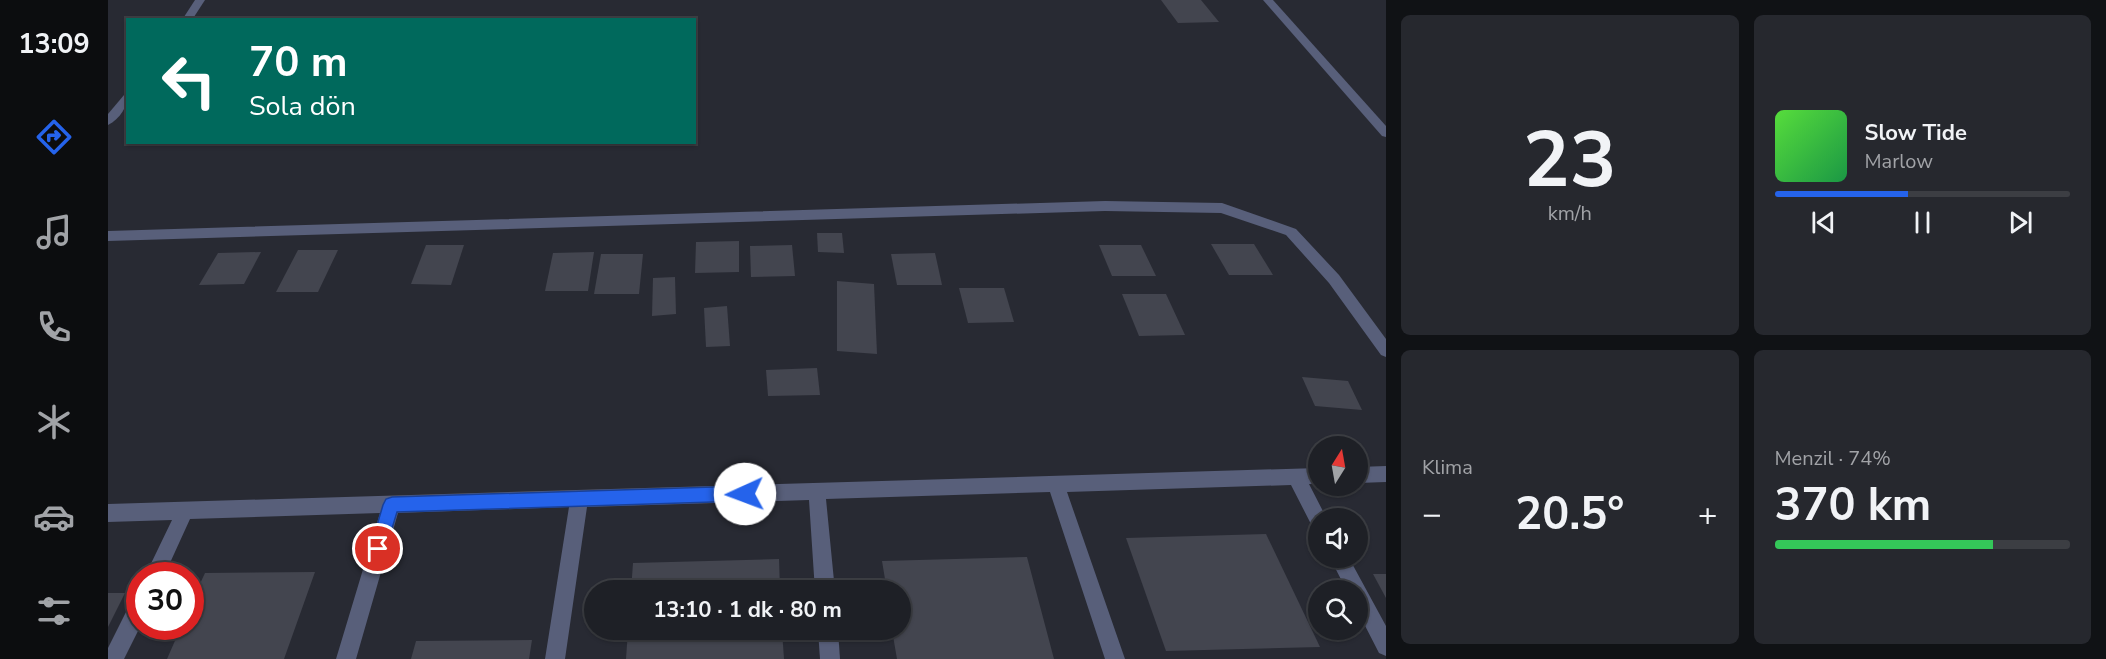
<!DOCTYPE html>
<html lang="tr">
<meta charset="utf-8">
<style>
:root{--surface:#1e2026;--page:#26282e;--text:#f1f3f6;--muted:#a1a3a7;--line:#3c3e43;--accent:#2563eb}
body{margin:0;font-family:"Nunito Sans",sans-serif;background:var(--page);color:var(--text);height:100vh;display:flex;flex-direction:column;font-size:22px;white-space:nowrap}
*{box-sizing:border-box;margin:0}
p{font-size:20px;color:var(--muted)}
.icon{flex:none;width:33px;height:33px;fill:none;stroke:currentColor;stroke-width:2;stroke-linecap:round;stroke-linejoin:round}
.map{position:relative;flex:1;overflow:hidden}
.sheet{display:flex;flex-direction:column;gap:15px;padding:15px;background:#101215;width:720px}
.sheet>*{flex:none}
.guide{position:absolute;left:18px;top:18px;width:570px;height:126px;border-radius:0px;box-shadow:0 2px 4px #0004,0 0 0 2px var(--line);background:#00695c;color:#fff;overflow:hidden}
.needle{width:39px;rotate:11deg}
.buttons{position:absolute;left:1200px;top:436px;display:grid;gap:12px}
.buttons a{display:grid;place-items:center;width:60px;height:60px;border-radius:50%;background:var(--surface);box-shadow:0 2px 4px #0004,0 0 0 2px var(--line);font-size:30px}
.speed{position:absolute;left:18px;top:562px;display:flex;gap:12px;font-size:30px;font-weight:700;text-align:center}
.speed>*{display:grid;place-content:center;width:78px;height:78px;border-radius:50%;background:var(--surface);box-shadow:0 2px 4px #0004,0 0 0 2px var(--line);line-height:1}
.speed .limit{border:9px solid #d22;background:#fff;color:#111}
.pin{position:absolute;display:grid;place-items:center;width:51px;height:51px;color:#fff;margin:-26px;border:3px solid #fff;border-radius:50%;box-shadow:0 2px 6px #0007}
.me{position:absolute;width:66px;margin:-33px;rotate:268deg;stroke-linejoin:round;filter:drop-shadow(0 0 4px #0008)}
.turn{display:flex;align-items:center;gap:21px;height:126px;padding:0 24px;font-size:27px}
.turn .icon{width:78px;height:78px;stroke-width:2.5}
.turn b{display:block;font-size:42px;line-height:51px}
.big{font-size:45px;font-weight:700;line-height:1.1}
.sheet .tile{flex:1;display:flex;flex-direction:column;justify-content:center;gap:9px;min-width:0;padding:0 21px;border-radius:9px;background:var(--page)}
.sheet .dial{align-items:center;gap:0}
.dial b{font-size:78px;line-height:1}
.song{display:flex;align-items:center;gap:18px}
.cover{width:72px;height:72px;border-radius:9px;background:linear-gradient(135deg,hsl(110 70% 55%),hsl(140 70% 35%))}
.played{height:6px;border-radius:3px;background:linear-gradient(90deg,var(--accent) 45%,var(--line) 45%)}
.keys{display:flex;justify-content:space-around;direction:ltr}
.heat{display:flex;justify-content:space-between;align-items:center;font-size:33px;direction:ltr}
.charge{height:9px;border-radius:4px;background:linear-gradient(90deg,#34c759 74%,var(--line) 0)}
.sheet .tiles{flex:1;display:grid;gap:15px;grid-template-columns:repeat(2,1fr)}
.trip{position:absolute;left:476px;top:580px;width:327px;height:60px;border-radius:30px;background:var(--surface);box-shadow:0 2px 4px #0004,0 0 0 2px var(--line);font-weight:700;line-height:60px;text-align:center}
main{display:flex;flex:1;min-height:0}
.tabs{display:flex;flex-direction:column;width:108px;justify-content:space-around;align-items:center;background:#0c0d0f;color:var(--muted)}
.tabs .icon{width:42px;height:42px}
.tabs .on{color:var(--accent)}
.tabs b{font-size:27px;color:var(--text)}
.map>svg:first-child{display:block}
.building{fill:#43454f}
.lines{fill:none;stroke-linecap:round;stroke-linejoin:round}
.street{fill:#585f7a;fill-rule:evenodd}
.route{fill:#2563eb;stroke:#184099;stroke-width:1.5}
</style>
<main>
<nav class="tabs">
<b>13:09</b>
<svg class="icon on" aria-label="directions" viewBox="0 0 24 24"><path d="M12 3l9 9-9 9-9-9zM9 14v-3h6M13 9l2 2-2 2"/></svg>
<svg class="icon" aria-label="music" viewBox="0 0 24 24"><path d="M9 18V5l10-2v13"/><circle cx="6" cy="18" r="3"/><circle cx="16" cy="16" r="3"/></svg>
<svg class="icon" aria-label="phone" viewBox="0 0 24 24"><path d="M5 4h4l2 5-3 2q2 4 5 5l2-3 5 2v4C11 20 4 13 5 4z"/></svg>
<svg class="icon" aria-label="climate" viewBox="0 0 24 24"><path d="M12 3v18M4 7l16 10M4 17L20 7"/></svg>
<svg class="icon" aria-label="car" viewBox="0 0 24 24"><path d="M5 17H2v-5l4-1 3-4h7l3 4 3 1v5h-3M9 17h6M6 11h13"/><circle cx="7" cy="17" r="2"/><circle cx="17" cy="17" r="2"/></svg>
<svg class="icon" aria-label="filters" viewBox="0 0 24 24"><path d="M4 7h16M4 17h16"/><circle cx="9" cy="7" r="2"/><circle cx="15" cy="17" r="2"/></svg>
</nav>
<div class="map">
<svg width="1278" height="659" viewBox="0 0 1278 659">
<rect width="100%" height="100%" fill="#282a33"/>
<g class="building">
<polygon points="1053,0 1093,0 1111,22 1070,23"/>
<polygon points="709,233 734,233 736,253 710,252"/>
<polygon points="631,241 631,272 587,273 588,242"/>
<polygon points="1103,244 1146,244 1165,275 1121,275"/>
<polygon points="318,245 356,245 343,285 303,284"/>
<polygon points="684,245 687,276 643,277 642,246"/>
<polygon points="991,245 1033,245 1048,276 1004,276"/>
<polygon points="190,250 230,250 210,292 168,292"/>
<polygon points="153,252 136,284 91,285 110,253"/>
<polygon points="486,252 480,291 437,291 445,253"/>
<polygon points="827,253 834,285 789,285 783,254"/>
<polygon points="493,254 535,254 531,294 486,294"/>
<polygon points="567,277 568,314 544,316 545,278"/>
<polygon points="729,281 766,284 769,354 729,351"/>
<polygon points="851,288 896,288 906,322 860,323"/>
<polygon points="1014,294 1058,294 1077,335 1031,336"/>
<polygon points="619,306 622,346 598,347 596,308"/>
<polygon points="709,368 712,395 660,396 658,370"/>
<polygon points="1194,377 1240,381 1254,410 1207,406"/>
<polygon points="1158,534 1212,647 1058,651 1018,538"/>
<polygon points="919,557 946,659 789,659 784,630 792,630 792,591 779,591 774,561"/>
<polygon points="671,559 672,591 523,591 525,563"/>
<polygon points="207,572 176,659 59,659 73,627 82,627 82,605 97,573"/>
<polygon points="1265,574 1278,574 1278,598"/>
<polygon points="0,593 17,593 0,627"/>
<polygon points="520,630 674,630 676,659 518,659"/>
<polygon points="424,640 421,659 303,659 308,641"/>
</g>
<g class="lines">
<g class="street">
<polygon points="87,0 97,0 84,20 74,20"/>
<polygon points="1155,0 1165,0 1278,126 1278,137 1274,136"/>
<path d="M20,94C20,106 12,119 0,125V114L16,95Z"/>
<polygon points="997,201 1114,203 1188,229 1231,275 1278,339 1278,357 1273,355 1221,283 1178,235 1113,213 997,211 0,241 0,231"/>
<polygon points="1278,466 1278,482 1250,483 1250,467"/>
<polygon points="1210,468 1210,484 1201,484 1219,519 1210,519 1210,529 1204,526 1183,485 959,492 1017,659 997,659 942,492 718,499 727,591 707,591 701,500 479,507 457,659 437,659 461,507 290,513 248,659 228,659 272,513 82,519 56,576 37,576 64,520 0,522 0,504"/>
<polygon points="1222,558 1241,558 1278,626 1278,656 1271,653 1250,612 1250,591 1239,591"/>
<polygon points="32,596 32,627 16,659 0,659 0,648 25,598"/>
<polygon points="710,630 730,630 732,659 712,659"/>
</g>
</g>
<polygon class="route" points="637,486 643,489 645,494 643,499 637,501 289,512 276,555 270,557 264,555 262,549 275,505 278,499 284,497"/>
</svg>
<div class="buttons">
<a><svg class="needle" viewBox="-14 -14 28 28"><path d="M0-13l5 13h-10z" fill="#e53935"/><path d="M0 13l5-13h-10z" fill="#a1a3a7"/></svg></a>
<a><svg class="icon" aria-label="sound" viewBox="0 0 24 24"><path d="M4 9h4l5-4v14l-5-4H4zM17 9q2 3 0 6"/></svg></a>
<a><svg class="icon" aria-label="search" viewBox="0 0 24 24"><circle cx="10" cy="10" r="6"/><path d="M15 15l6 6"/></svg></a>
</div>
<div class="speed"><div class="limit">30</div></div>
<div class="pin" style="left:270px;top:549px;background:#d93025"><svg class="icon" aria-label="arrive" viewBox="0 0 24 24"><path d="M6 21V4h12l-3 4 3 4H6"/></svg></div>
<svg class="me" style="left:637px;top:494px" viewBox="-20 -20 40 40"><circle r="19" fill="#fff"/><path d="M0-13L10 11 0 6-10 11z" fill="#2563eb"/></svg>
<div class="trip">13:10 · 1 dk · 80 m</div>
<div class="guide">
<div class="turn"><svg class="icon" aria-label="left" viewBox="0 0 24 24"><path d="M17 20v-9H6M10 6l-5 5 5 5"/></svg><div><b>70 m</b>Sola dön</div></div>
</div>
</div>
<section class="sheet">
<div class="tiles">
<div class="tile dial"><b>23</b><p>km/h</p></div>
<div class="tile">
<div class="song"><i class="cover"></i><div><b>Slow Tide</b><p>Marlow</p></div></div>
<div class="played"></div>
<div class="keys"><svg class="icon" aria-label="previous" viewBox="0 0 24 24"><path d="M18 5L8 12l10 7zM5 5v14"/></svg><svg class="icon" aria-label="pause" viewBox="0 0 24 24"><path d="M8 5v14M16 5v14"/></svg><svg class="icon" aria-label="next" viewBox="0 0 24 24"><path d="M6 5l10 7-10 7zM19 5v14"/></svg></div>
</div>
<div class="tile"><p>Klima</p>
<div class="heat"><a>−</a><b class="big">20.5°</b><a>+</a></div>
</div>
<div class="tile"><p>Menzil · 74%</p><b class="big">370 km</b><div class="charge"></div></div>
</div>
</section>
</main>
